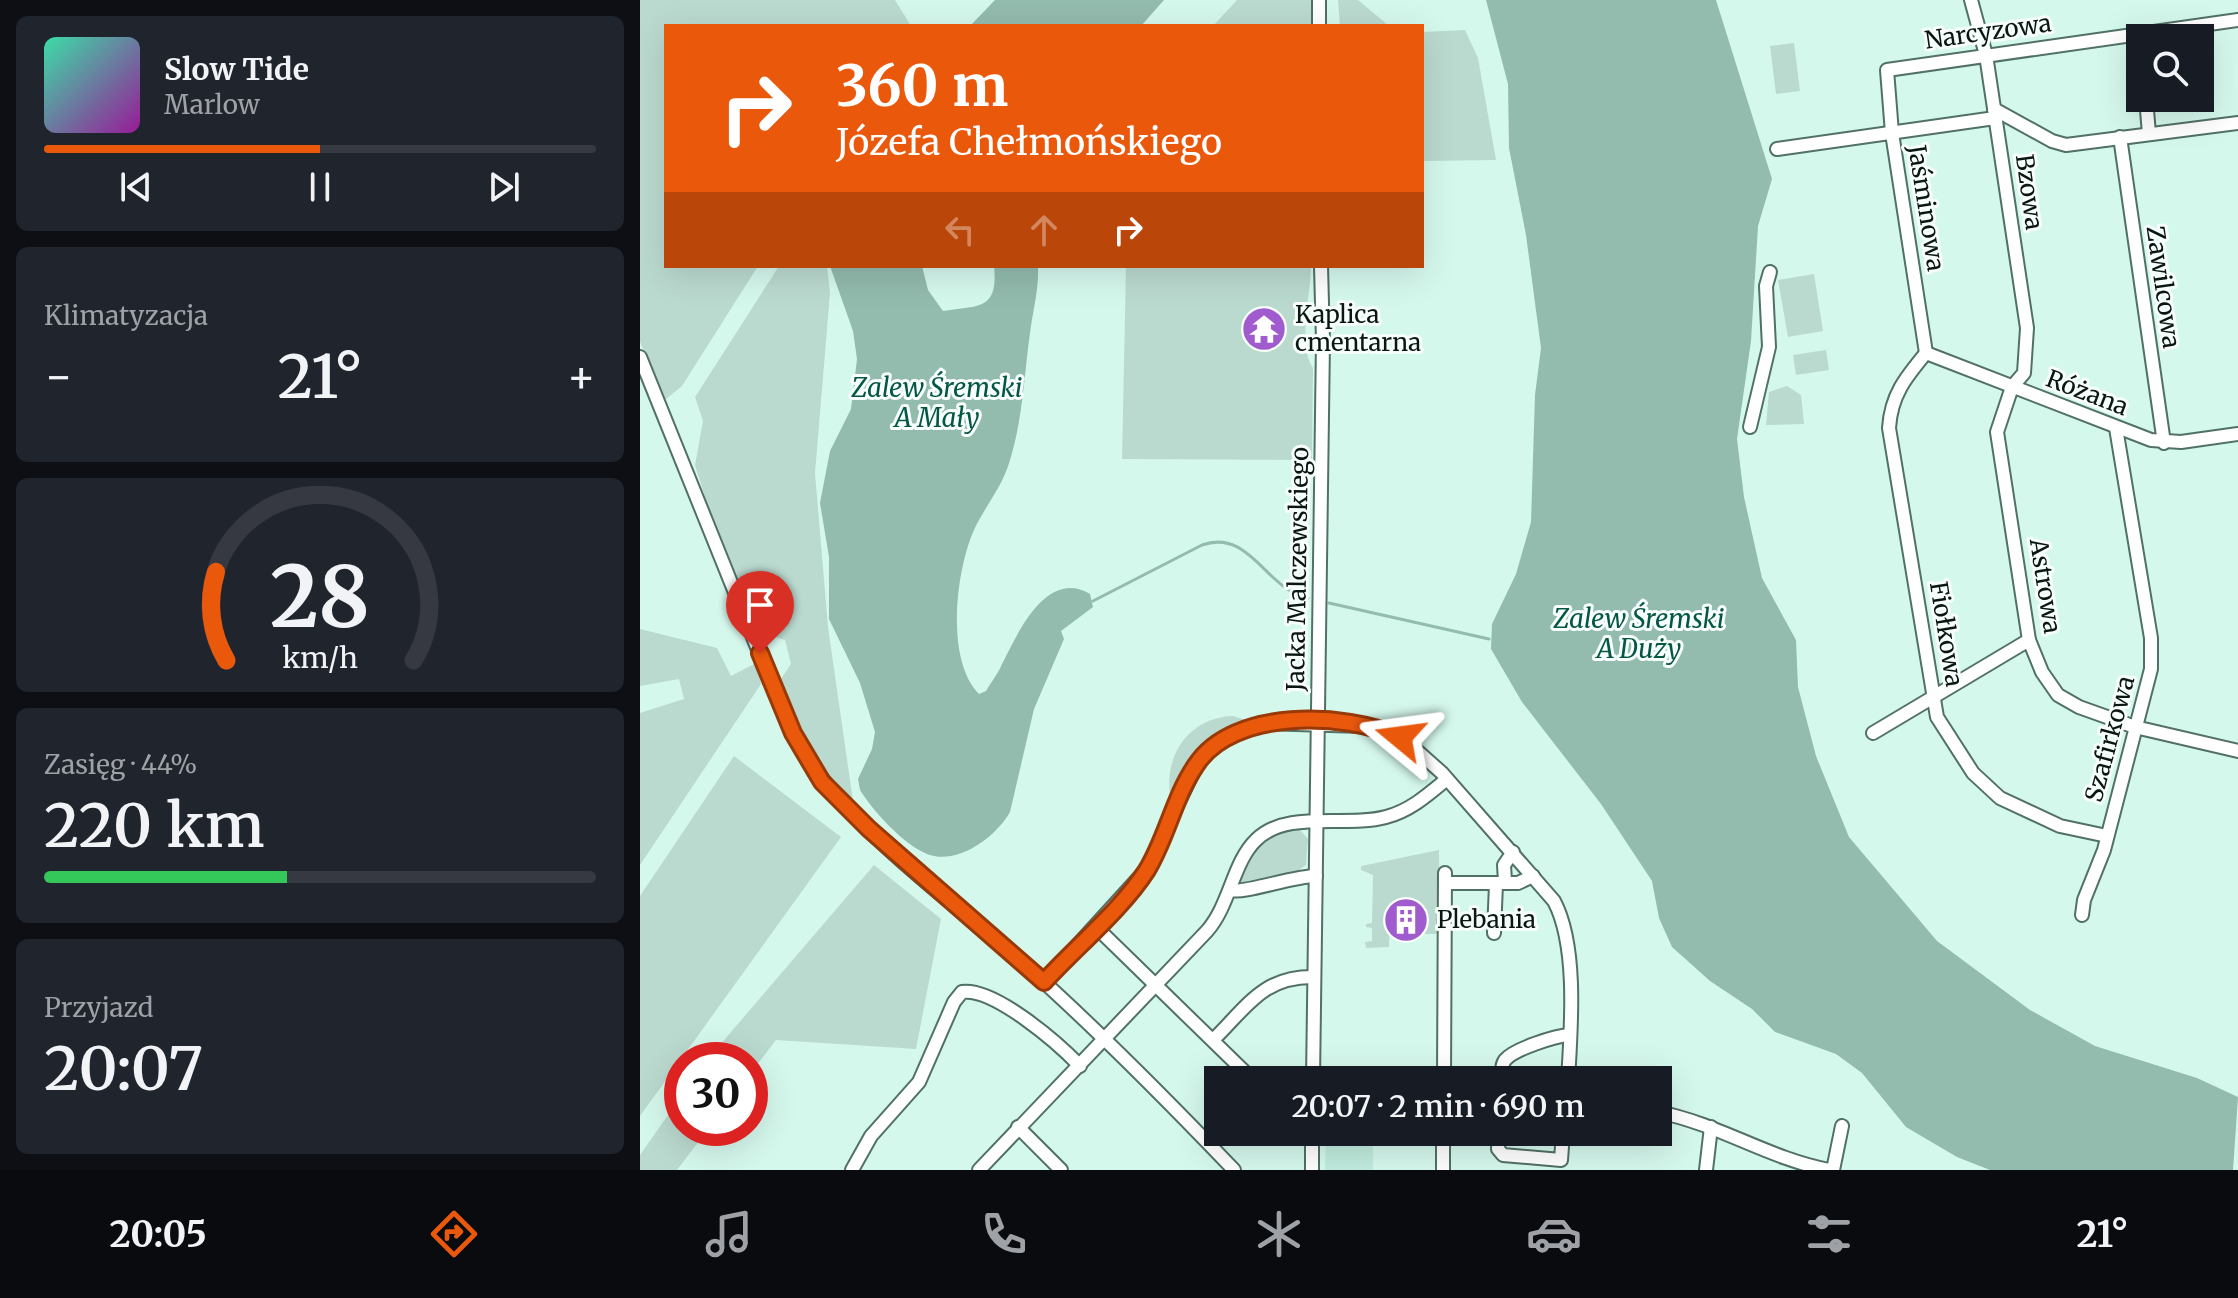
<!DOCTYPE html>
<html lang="pl">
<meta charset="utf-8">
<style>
:root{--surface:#171b24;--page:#20242c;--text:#f1f3f6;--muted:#9ea1a6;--line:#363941;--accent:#ea580c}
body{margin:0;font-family:Merriweather,serif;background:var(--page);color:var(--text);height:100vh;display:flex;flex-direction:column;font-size:30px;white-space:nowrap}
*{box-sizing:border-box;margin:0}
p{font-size:26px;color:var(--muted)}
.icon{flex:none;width:44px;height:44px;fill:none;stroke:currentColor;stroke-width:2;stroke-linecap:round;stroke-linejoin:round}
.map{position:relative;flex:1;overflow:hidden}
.sheet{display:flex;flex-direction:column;gap:16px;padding:16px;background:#0d0f14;width:640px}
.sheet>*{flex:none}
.hud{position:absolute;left:24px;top:24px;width:760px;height:244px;border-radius:0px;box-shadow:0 8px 32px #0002;background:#ea580c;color:#fff;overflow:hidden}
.tools{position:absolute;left:1486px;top:24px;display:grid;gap:16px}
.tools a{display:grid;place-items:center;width:88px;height:88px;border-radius:0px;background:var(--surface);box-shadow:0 8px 32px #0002;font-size:40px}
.speed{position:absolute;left:24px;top:1042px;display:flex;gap:16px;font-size:40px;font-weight:700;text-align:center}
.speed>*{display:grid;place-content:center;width:104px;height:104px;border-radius:50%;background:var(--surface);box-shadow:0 8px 32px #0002;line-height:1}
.speed .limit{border:12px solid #d22;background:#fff;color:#111}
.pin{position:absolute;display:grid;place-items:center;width:68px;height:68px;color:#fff;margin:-82px -34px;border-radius:50% 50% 50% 0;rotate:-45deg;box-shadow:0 0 8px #0007}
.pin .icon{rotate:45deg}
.me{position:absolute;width:88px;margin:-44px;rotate:286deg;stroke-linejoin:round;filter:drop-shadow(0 0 6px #0008)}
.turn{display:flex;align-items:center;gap:28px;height:168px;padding:0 40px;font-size:36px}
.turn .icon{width:104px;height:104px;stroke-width:2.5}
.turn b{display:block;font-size:56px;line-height:68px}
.lanes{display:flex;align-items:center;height:76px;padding:0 40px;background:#0003;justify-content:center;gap:40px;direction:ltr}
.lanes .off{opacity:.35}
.big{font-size:60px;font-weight:600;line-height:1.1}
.sheet .tile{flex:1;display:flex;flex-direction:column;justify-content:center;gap:12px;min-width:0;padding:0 28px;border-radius:12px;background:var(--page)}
.sheet .dial{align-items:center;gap:0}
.dial svg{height:208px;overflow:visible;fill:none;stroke:var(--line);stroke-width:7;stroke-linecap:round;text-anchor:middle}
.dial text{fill:var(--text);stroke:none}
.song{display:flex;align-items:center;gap:24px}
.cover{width:96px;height:96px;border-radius:12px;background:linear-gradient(135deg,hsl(160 70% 55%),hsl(300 70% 35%))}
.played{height:8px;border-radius:4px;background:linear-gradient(90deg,var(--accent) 50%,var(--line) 50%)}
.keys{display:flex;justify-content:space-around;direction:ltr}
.heat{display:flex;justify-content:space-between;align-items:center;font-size:44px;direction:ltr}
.charge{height:12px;border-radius:6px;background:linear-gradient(90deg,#34c759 44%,var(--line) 0)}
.trip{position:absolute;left:564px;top:1066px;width:468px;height:80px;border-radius:0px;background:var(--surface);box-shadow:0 8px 32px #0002;font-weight:600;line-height:80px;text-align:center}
.menu{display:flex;height:128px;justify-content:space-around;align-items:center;background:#090b0e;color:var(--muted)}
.menu .icon{width:56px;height:56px}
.menu .current{color:var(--accent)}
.menu b{font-size:36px;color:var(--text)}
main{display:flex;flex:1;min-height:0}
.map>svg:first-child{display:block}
.built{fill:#c0ecde}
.green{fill:#bbdacf}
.water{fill:#93bbae}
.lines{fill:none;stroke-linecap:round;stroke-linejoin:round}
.stream{stroke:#93bbae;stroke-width:3}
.minor-casing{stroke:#517066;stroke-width:16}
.minor{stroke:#fff;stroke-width:12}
.route-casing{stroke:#983908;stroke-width:20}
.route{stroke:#ea580c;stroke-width:14}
.labels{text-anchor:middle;stroke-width:6;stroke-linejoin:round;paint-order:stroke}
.street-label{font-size:24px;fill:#091612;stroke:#f7fefc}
.poi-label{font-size:24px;fill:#091612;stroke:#f7fefc;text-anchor:start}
.water-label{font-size:26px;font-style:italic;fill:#045645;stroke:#f7fefc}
</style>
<main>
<section class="sheet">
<div class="tile">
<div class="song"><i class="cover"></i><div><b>Slow Tide</b><p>Marlow</p></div></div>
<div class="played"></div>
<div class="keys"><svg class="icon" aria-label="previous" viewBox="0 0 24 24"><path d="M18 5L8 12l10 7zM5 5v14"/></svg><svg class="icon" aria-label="pause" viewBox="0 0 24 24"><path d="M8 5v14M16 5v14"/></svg><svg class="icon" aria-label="next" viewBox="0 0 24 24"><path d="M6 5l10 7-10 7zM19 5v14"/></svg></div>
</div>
<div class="tile"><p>Klimatyzacja</p>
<div class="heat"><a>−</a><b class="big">21°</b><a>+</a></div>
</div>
<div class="tile dial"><svg viewBox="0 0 100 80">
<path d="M14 69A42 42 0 1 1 86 69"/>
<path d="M14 69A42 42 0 0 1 10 35" stroke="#ea580c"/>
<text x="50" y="56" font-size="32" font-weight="700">28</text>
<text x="50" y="72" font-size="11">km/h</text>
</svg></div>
<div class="tile"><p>Zasięg · 44%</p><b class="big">220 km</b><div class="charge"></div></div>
<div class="tile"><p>Przyjazd</p><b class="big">20:07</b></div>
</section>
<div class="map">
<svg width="1598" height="1170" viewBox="0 0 1598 1170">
<rect width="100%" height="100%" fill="#d5f8ed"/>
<polygon class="built" points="686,1132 733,1132 733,1170 685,1170"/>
<g class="green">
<polygon points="0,0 255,0 271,26 26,26 26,266 118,266 42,386 25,400 0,342"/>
<polygon points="597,0 674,0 674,26 573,26"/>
<polygon points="698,0 718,0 749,26 700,26"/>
<polygon points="825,30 838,58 856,160 782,161 782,32"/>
<polygon points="1154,43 1160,91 1136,94 1130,46"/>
<polygon points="139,266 187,266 190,293 175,473 188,627 213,801 174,760 139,682 151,664 145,640 120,632 66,500 55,465 63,421 55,397"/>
<path d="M486,266H671C671,294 657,345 673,368L672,460L482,459Z"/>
<polygon points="1174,274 1183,331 1148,337 1138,280"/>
<polygon points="1186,350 1189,370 1156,375 1153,355"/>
<polygon points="1147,386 1161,395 1164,424 1126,425 1129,392"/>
<polygon points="0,629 77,648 91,676 116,663 121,684 0,865 0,713 44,699 39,679 0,686"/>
<path d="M593,716L609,721L589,730L552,762L531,799C522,757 549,717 593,716Z"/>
<polygon points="94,756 201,837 0,1116 0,896"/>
<path d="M658,828L668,839L666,865L656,872L601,887C595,854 631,832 658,828Z"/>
<polygon points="799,850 800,934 776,934 779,915 776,907 757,906 756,912 750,912 749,947 726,948 725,942 732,941 732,928 726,927 726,924 732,923 733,875 721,870 721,866"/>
<polygon points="234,865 301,919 276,1049 136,1040 110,1074 110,1060 67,1060"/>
<polygon points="42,1095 42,1128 69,1128 37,1170 0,1170 0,1155"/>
</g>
<g class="water">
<polygon points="355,0 524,0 501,26 330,26"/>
<polygon points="846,0 1076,0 1132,179 1118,226 1111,341 1097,439 1104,497 1122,578 1156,640 1158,687 1176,756 1209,837 1297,941 1390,1010 1455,1046 1557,1078 1598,1097 1593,1170 1350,1170 1317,1157 1266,1127 1222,1073 1196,1054 1135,1032 1112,1009 1070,981 1032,947 1019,918 1012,881 961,804 882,702 851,649 852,624 876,574 891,522 895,395 901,348 886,235 869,148 868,84"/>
<path d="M190,266H282L288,290L303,311C336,305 359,312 354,266H398C399,289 393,310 390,333C384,375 383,418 370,460C363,486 345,506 334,530C316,570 305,660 339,694L346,691C351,682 358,674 362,664C377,635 406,568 450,594L453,607L421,631L424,639L394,709L370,812C356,837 317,866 287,854C263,844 233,811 220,790L218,779L232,749L235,732L220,683L189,619V557L180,503L190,451L211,409L217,359L213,331Z"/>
</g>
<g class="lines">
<g class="stream">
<path d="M453,601L562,545C610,528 626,590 668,598"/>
<polyline points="689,603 849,639"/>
</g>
<g class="minor-casing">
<g id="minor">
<polyline points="679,0 679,26"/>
<polyline points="1331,0 1346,55 1387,328 1384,373 1372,387 1357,432 1389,640 1402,672 1418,695 1439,707 1495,727 1598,751"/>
<polyline points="1506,98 1509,134"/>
<polyline points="1354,109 1412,141 1426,145 1598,123"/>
<polyline points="1480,137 1524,443"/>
<polyline points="1137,149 1355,118"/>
<polyline points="666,345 683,346"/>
<polyline points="1286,353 1252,133 1247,70 1598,20"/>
<path d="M1286,353C1266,377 1251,395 1249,428L1297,717L1333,773L1360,798L1420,826L1467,836"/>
<polyline points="1286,353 1511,440 1541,442 1598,434"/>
<path d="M0,357L148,724C192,818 307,896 385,965C458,1030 526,1099 594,1170"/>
<polyline points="1110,427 1129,347 1126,286 1130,272"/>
<polyline points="1233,733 1389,640"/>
<polyline points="865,881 864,865 873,852"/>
<polyline points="805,883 878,883 893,876"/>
<path d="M592,890C603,894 653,876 676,876"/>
<polyline points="1442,915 1444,900 1464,850 1511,669 1511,638 1476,428"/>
<polyline points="456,927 613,1080"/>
<polyline points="854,933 856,884"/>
<path d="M404,982L506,870L559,760L585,737L621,723L723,726L766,741L802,773L914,901C938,946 931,1029 928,1080"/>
<path d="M573,1040C607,1007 623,976 674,977"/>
<polyline points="673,1080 683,341 681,266"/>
<polyline points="804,1080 805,873"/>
<path d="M862,1080C862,1074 861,1065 865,1060C874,1049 915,1036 929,1035"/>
<path d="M1018,1112C1079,1124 1127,1158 1189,1170"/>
<polyline points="378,1127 421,1170"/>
<polyline points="859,1132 858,1149 863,1155 921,1160 923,1132"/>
<path d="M212,1170L231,1136L279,1082L314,1002L322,992C354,987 419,1044 440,1066"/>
<path d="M339,1170L567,931C590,905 593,862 616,840C647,809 706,828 746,817C770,811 789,794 807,779"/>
<polyline points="672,1170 672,1132"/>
<polyline points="803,1170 803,1132"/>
<polyline points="1066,1170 1071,1127"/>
<polyline points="1193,1170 1202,1126"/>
</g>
</g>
<use href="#minor" class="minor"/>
</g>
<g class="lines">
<g class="route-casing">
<path id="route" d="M120,653L153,733L182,782L229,829L404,982C436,947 482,909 507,870C527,837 534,797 556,765C593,708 705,712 760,737"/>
</g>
<use href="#route" class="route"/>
</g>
<defs>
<g id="temple-disc" transform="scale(2.3)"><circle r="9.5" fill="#a05bcf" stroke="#f7fefc"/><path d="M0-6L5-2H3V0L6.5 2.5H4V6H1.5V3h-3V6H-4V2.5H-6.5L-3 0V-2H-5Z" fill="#fff"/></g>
<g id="building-disc" transform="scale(2.3)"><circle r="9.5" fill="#a05bcf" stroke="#f7fefc"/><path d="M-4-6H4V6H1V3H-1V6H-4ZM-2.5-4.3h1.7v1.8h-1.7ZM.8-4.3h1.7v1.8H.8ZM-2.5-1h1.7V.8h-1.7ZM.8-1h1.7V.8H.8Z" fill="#fff"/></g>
</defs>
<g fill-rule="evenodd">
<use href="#temple-disc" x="624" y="329"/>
<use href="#building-disc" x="766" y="920"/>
</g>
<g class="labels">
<g class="street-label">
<text transform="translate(1348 32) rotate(-8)" y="8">Narcyzowa</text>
<text transform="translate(1389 192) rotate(82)" y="8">Bzowa</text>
<text transform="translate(1286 208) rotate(81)" y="8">Jaśminowa</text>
<text transform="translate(1523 287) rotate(82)" y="8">Zawilcowa</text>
<text transform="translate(1447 393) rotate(21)" y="8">Różana</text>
<text transform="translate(658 569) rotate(-89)" y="8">Jacka Malczewskiego</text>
<text transform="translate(1405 586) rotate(81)" y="8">Astrowa</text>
<text transform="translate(1306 634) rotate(81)" y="8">Fiołkowa</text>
<text transform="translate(1470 739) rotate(-75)" y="8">Szafirkowa</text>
</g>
<g class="poi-label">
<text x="655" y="323">Kaplica<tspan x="655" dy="28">cmentarna</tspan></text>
<text x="797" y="928">Plebania</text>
</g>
<g class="water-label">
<text x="297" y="397">Zalew Śremski<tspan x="297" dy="30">A Mały</tspan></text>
<text x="999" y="628">Zalew Śremski<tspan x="999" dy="30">A Duży</tspan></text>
</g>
</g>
</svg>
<div class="tools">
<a><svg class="icon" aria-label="search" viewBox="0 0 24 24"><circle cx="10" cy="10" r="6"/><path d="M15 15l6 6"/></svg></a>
</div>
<div class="speed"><div class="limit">30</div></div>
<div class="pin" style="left:120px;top:653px;background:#d93025"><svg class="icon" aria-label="arrive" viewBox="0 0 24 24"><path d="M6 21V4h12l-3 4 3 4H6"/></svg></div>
<svg class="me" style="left:760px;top:737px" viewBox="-20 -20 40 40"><path d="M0-17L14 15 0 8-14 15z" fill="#ea580c" stroke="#fff" stroke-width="4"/></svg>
<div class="trip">20:07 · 2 min · 690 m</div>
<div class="hud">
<div class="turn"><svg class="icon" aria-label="right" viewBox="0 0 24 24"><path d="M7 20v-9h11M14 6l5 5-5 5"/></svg><div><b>360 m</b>Józefa Chełmońskiego</div></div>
<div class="lanes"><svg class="icon off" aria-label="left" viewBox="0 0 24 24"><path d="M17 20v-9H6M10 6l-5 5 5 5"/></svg><svg class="icon off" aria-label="ahead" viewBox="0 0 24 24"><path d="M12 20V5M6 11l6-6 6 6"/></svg><svg class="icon" aria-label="right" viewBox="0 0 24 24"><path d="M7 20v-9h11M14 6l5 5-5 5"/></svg></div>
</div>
</div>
</main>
<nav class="menu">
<b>20:05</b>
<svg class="icon current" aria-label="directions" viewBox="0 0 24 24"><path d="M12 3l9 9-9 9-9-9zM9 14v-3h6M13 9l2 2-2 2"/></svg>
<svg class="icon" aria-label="music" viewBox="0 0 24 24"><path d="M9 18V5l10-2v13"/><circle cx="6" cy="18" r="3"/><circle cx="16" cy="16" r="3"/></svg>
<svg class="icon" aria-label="phone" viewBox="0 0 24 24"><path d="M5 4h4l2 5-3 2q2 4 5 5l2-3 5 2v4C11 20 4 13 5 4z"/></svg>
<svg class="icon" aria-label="climate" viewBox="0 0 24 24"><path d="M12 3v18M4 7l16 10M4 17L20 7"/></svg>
<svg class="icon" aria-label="car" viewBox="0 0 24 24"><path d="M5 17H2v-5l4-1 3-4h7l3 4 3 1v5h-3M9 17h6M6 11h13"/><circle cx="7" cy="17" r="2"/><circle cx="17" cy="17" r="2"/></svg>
<svg class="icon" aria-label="filters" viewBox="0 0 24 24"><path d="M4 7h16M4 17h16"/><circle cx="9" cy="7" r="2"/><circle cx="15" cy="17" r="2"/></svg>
<b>21°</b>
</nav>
